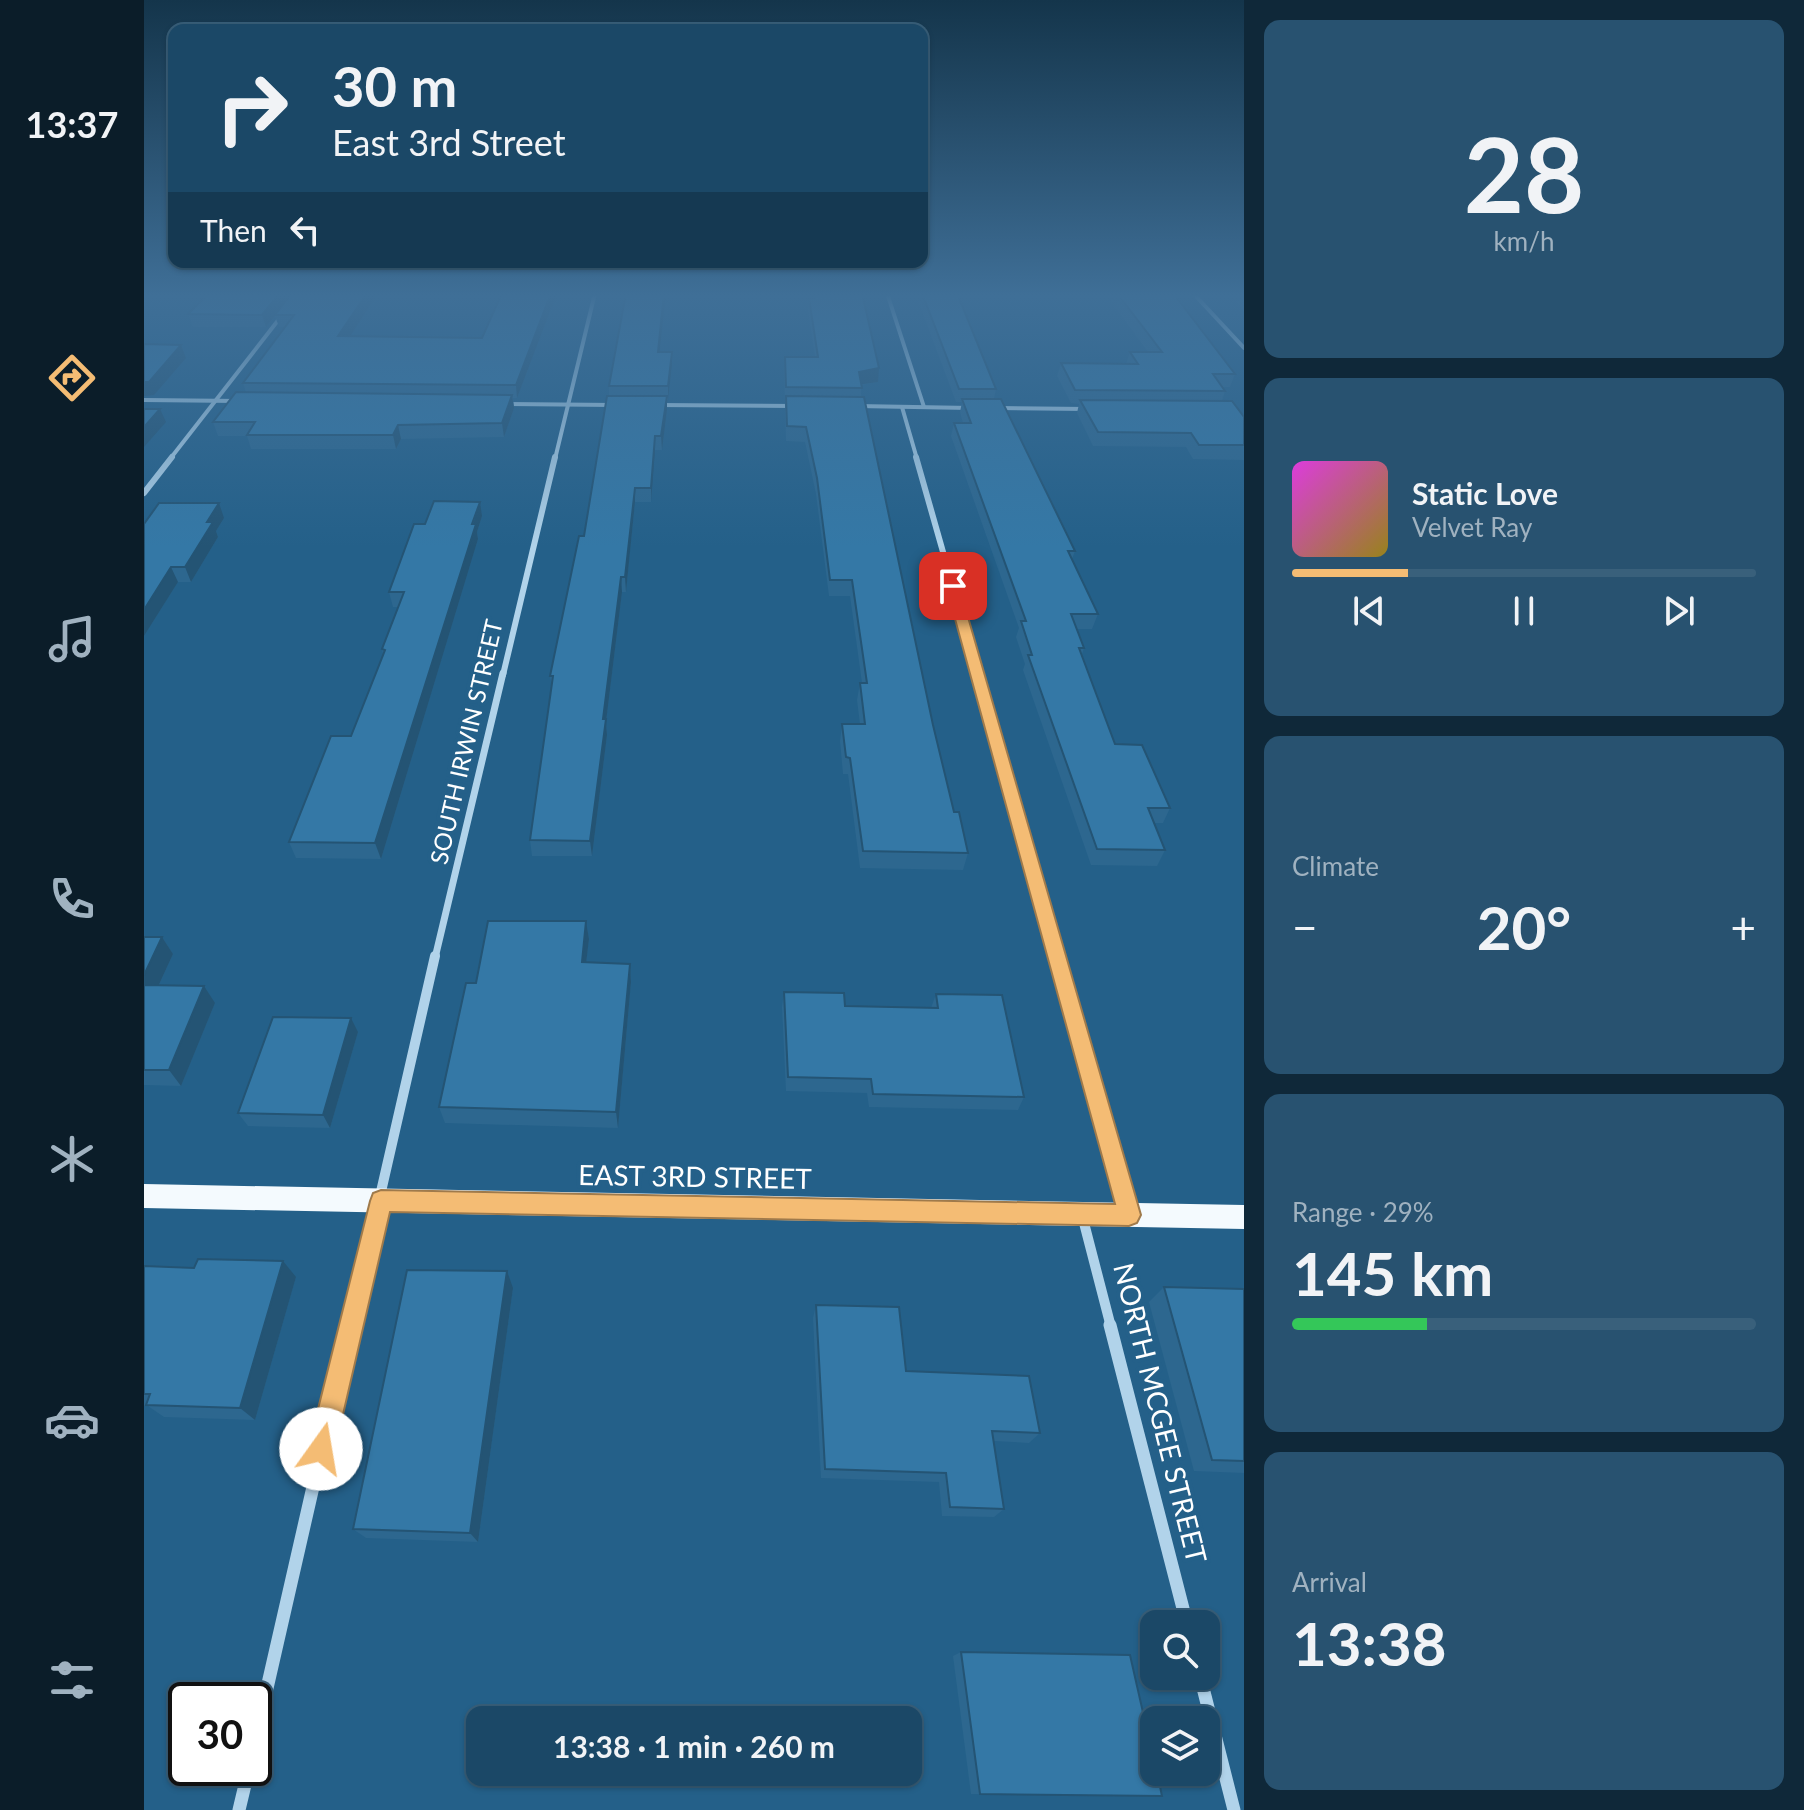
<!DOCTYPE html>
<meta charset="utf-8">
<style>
:root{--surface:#1b4867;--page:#285270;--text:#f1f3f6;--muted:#a0b2c0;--line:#39607b;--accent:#f4bc74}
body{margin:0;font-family:Lato,sans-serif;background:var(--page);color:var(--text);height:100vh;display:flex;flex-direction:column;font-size:30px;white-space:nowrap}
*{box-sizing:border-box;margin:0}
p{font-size:26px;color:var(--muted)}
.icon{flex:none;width:44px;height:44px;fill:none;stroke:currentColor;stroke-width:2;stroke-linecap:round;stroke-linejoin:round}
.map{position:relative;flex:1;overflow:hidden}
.sheet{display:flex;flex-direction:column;gap:20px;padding:20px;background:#0f2839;width:560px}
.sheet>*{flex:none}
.top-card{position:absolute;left:24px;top:24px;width:760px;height:244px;border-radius:16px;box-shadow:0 2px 6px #0004,0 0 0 2px var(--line);background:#1b4867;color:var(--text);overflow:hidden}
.fabs{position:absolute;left:996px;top:1610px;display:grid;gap:16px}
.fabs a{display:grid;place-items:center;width:80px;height:80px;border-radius:16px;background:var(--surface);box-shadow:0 2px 6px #0004,0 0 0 2px var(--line);font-size:40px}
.speed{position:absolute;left:24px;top:1682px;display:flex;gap:16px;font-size:40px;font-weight:700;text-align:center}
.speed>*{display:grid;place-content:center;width:104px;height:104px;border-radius:50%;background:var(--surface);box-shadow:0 2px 6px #0004,0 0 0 2px var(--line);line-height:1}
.speed .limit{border:4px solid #111;border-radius:12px;background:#fff;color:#111}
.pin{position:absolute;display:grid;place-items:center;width:68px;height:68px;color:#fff;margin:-34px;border-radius:16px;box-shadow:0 4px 12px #0006}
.me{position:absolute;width:88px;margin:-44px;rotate:13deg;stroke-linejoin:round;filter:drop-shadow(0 0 6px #0008)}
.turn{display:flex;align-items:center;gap:28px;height:168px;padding:0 32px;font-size:36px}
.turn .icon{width:104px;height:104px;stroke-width:2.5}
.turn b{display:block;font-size:56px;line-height:68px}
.then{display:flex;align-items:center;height:76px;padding:0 32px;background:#0003;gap:16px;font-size:30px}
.big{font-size:60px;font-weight:700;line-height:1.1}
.sheet .tile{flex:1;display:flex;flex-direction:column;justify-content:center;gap:12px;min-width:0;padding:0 28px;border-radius:16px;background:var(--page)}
.sheet .dial{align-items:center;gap:0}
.dial b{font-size:104px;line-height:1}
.song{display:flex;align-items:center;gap:24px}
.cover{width:96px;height:96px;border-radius:12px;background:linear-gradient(135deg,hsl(300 70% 55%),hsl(50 70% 35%))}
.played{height:8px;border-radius:4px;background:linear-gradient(90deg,var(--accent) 25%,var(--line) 25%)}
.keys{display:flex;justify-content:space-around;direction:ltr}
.heat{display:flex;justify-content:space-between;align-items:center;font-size:44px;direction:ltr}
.charge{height:12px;border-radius:6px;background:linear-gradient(90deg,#34c759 29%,var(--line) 0)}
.trip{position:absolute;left:322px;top:1706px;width:456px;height:80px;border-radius:16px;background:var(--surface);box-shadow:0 2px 6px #0004,0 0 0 2px var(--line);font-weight:700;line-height:80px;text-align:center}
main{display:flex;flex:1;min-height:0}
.menu{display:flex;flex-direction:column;width:144px;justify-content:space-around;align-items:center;background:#0b1d29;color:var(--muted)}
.menu .icon{width:56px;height:56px}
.menu .active{color:var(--accent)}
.menu b{font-size:36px;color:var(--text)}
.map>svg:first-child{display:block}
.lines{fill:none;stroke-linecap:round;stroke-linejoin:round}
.minor-far4{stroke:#b1d3ea;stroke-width:4}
.minor-far3{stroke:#b1d3ea;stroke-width:6}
.minor-far2{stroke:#b1d3ea;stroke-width:7}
.minor-far1{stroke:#b1d3ea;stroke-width:10}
.minor{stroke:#b1d3ea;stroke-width:13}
.primary{fill:#f4fafe;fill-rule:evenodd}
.wall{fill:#2d678f}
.shaded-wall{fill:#245474}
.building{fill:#3478a6;stroke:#245474;stroke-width:2}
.route{fill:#f4bc74;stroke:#9f7a4b;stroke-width:2}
.labels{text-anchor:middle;stroke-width:8;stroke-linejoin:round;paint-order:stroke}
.street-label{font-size:24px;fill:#fff;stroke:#246089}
.near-street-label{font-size:28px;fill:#fff;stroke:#246089}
</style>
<main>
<nav class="menu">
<b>13:37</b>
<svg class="icon active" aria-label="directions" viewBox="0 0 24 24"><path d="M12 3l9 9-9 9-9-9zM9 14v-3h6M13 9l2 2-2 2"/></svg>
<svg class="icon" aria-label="music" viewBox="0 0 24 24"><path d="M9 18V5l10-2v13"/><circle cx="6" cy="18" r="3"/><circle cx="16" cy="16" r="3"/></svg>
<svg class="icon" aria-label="phone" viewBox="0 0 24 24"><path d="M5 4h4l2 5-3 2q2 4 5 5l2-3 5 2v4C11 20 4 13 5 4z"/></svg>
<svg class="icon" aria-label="climate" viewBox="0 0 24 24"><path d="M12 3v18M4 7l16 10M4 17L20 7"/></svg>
<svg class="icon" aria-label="car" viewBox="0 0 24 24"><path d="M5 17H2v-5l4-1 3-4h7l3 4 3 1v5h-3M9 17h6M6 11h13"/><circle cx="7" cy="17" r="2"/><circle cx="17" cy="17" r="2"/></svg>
<svg class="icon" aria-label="filters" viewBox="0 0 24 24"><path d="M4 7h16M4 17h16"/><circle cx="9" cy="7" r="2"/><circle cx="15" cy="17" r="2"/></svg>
</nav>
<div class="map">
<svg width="1100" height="1810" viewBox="0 0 1100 1810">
<rect width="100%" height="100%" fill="#246089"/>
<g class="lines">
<g class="minor-far4">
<polyline points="743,293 780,407"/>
<polyline points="1049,293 1100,348"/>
<polyline points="0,400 95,401"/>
<polyline points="361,404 471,405"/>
<polyline points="513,405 651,406"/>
<polyline points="713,406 827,408"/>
<polyline points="758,407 773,459"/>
<polyline points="853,408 943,409"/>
<polyline points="26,459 139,314"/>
<polyline points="411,459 451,293"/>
</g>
<g class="minor-far3">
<polyline points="772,457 834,675"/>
<polyline points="0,493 28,457"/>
<polyline points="359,675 411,457"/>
</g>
<g class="minor-far2">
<polyline points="833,673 913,958"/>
<polyline points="291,958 359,673"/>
</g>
<g class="minor-far1">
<polyline points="912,956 984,1210"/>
<polyline points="939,1219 967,1327"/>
<polyline points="206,1327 291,956"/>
</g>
<g class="minor">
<polyline points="966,1325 1043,1624"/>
<polyline points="1056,1676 1090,1810"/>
<polyline points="110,1745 206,1325"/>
<polyline points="95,1810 105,1768"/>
</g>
<polygon class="primary" points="0,1184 1100,1205 1100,1229 0,1208"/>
</g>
<g class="wall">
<polygon points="65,293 234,293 206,336 338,338 358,293 413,293 373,398 369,398 370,408 360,437 257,439 252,449 107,449 103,436 74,436 69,422 102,392 99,383 141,327 135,327 131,316 122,327 49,327 44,314"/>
<polygon points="666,293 718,293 734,382 717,385 717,397 789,725 810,812 824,853 819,870 716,868 704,774 699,774 696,741 698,724 716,724 713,700 716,683 718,683 706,596 685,596 672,494 661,442 642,441 640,370 641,357 671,357 664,310 665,298 667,298"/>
<polygon points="771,293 813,293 852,389 850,399 931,551 928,559 954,614 948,629 933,629 940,648 938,654 971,744 1026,808 1019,823 1010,823 1021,850 1013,866 947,865 879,670 881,664 872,637 875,628 807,436 810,423 819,423 816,412 818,402 812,402"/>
<polygon points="961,293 1029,293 1091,374 1086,387 1078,387 1081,391 1078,401 1100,417 1100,460 1049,459 1042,447 949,446 933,413 935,404 927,403 913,376 917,363 982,364 986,352 1004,352"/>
<polygon points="1085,293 1100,293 1100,311"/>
<polygon points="515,352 528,365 524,400 523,400 523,410 518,450 511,450 507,502 491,502 482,592 478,592 462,722 463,735 448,856 388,856 386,840 408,686 406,676 440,536 465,396 465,386"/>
<polygon points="338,516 333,532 334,539 237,859 152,858 145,842 207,736 239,654 238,649 254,607 249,607 245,592"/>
<polygon points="80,518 72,531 74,537 47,582 34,582 0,636 0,524"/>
<polygon points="442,921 445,939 442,962 486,964 487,982 474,1128 301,1123 295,1107 332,983"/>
<polygon points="0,937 18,937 29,954 15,985 71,1003 37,1086 0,1085"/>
<polygon points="640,992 701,1006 787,1008 792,994 880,1097 874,1110 725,1107 723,1093 642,1091 638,1007"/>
<polygon points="214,1032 186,1128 104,1126 94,1113"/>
<polygon points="0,1266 152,1277 111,1420 20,1417 4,1406 0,1406"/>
<polygon points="1020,1287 1100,1289 1100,1473 1050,1471 1005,1302"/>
<polygon points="369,1288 334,1542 222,1538 209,1529"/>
<polygon points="672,1305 762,1371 896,1433 885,1443 850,1441 860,1509 850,1517 798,1516 795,1482 677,1478 669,1318"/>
<polygon points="817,1652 836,1794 827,1794 809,1656"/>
</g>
<g class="shaded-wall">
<polygon points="136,293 149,293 122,327 118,315"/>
<polygon points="223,293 234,293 198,349 194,336"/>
<polygon points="407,293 413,293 373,398 372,385"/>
<polygon points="520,293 522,293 514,365 514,352"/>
<polygon points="37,345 42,358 10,395 0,396 0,382"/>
<polygon points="528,352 528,365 524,400 524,386"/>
<polygon points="735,368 734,382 713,385 715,372"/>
<polygon points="368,395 370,408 360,437 358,423"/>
<polygon points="523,396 523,410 518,450 517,436"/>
<polygon points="16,409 22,422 0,447 0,427"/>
<polygon points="254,425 257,439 252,449 249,435"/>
<polygon points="511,436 511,450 507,502 507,488"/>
<polygon points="491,488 491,502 482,592 481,577"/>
<polygon points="336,502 338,516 333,532 334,539 237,859 231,843"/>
<polygon points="75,503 80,518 72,531 74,537 47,582 41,567 63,522"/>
<polygon points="27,567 34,582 0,636 0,610"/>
<polygon points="477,577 478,592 462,722 463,735 448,856 446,841 459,719"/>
<polygon points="442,921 445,939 440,980 438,962"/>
<polygon points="18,937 29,954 7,1002 0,992 0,975"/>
<polygon points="486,964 487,982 474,1128 472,1112"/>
<polygon points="60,986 71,1003 37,1086 25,1070"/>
<polygon points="207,1018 214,1032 186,1128 179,1115"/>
<polygon points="139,1261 152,1277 111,1420 96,1408"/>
<polygon points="363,1271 369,1288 334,1542 326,1533"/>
</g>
<g class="building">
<polygon points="65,293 136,293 118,315 44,314"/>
<polygon points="148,293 223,293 194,336 338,338 358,293 407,293 372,385 99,383 150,315 131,315"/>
<polygon points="482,293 520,293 514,352 528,352 524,386 465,386"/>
<polygon points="669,293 718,293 735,368 715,372 718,388 642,387 641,357 674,357 665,298 670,298"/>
<polygon points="778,293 813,293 852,389 815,389"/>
<polygon points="973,293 1029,293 1091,374 1069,374 1081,391 931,390 917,363 994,364 986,352 1018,352"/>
<polygon points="0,344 37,345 5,382 0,382"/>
<polygon points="92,392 368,395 358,423 254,425 249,435 103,435 111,422 69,422"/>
<polygon points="463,396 523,396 517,436 511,436 507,488 491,488 481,577 477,577 459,719 462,719 446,841 386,840 409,676 406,676 435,536 440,536"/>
<polygon points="642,396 720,397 789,725 810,812 815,812 824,853 719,851 706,758 702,757 698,724 721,724 716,683 723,683 708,580 686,580 673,478 662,427 643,426"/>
<polygon points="818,399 857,399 931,551 924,551 954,614 927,614 940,648 935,648 971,744 998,745 1026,808 1004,808 1021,850 953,849 884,655 888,655 877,621 882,621 810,423 827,423"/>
<polygon points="936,400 1088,401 1100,417 1100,445 1055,445 1047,433 954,432"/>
<polygon points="0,409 16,409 0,427"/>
<polygon points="290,501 336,502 328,524 332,524 231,843 145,842 187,736 207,736 241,650 238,649 260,592 245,592 270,524 281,524"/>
<polygon points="15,503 75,503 63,522 69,522 41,567 27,567 0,610 0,524"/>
<polygon points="344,921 442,921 438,962 486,964 472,1112 295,1107 322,983 332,983"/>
<polygon points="0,937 18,937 0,975"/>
<polygon points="0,985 60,986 25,1070 0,1070"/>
<polygon points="640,992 700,993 701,1006 794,1008 792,994 858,995 880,1097 729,1094 727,1079 644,1077"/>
<polygon points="129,1017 207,1018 179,1115 94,1113"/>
<polygon points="54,1259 139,1261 96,1408 2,1405 6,1394 0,1394 0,1266 50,1268"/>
<polygon points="263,1270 363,1271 326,1533 209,1529"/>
<polygon points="1020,1287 1100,1289 1100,1461 1068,1460"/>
<polygon points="672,1305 755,1307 762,1371 885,1376 896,1433 848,1431 860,1509 806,1507 802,1473 681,1469"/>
<polygon points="817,1652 986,1655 1010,1761 1010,1772 1013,1772 1018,1796 836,1794"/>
</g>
<linearGradient id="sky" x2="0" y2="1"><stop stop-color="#14354b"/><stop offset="0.54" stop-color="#3f6f97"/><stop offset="1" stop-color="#3f6f97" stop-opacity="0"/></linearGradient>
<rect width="1100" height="547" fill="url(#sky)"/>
<polygon class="route" points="809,582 815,586 997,1215 993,1223 985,1226 246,1212 191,1449 187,1458 177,1462 168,1458 164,1449 226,1201 229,1193 237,1190 971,1204 802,586"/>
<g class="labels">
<g class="street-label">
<text transform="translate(323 742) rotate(-77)" y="8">SOUTH IRWIN STREET</text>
</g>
<g class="near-street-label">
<text transform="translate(551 1177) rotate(1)" y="10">EAST 3RD STREET</text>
<text transform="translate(1016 1413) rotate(76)" y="10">NORTH MCGEE STREET</text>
</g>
</g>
</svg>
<div class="fabs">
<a><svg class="icon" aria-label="search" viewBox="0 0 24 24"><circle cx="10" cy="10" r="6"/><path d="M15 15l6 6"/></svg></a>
<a><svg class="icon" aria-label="layers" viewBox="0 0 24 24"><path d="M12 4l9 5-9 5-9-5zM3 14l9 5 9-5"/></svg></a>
</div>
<div class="speed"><div class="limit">30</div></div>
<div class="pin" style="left:809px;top:586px;background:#d93025"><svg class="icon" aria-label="arrive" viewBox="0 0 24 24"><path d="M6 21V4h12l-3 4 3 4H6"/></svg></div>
<svg class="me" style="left:177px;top:1449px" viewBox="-20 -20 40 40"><circle r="19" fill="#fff"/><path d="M0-13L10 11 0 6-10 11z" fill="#f4bc74"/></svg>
<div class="trip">13:38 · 1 min · 260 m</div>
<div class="top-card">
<div class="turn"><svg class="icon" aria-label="right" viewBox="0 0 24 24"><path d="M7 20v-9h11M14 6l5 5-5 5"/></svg><div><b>30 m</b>East 3rd Street</div></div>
<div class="then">Then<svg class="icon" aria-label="left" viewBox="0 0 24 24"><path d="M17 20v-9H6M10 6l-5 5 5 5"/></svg></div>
</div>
</div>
<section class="sheet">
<div class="tile dial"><b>28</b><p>km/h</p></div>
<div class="tile">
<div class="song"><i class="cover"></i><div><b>Static Love</b><p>Velvet Ray</p></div></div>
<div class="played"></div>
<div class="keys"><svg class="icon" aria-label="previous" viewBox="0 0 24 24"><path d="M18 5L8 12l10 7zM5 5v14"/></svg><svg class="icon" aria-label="pause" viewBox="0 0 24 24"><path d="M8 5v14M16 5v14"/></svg><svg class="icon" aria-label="next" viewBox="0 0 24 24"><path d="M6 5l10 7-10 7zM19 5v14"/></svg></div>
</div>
<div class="tile"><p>Climate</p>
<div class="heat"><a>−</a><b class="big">20°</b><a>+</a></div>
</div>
<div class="tile"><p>Range · 29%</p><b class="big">145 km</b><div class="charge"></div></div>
<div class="tile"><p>Arrival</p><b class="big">13:38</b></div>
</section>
</main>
